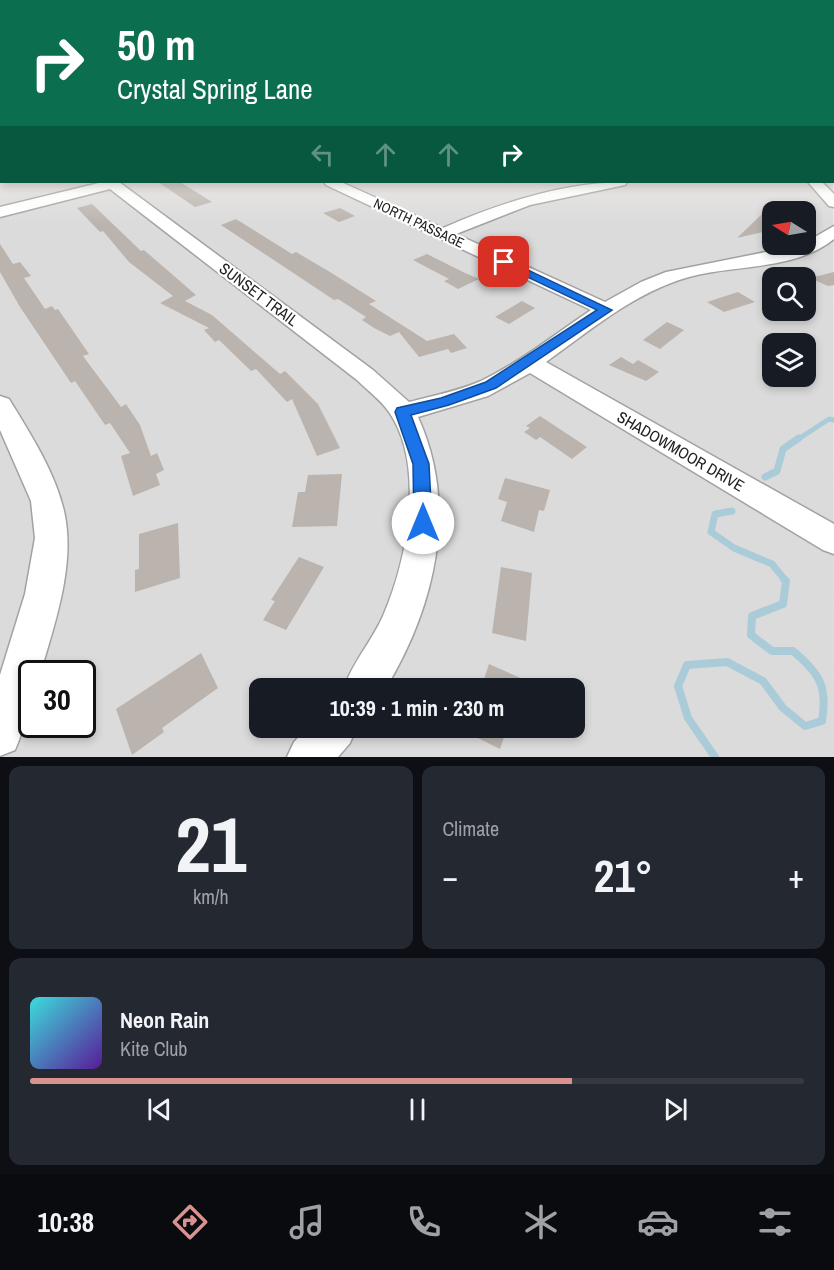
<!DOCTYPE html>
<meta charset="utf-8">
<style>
:root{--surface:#171b24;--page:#242831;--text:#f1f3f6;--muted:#9ea1a6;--line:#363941;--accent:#d9928f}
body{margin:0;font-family:"Archivo Narrow",sans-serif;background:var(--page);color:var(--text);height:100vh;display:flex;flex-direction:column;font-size:22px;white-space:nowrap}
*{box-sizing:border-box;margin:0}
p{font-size:20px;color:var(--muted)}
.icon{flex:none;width:33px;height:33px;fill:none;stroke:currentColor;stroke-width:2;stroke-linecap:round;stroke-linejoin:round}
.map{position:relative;height:757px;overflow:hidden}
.side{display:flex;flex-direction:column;gap:9px;padding:9px;background:#0d0f14;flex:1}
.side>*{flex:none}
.top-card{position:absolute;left:0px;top:0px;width:834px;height:183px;box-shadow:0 3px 9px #0003;background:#0b6e4f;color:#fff;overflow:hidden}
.needle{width:39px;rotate:281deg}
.buttons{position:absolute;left:762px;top:201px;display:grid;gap:12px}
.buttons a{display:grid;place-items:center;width:54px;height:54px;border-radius:12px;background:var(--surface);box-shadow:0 3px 9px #0003;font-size:30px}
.speed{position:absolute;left:18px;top:660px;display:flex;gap:12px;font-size:30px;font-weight:700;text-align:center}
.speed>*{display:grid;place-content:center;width:78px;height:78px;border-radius:50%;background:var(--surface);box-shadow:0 3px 9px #0003;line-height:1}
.speed .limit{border:3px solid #111;border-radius:9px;background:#fff;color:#111}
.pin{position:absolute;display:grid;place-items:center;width:51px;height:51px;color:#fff;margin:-26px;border-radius:12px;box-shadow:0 3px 9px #0006}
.me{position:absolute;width:66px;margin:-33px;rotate:0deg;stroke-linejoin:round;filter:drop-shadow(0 0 4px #0008)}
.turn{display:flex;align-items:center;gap:21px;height:126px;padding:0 18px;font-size:27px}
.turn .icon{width:78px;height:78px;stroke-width:2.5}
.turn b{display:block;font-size:42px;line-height:51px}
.lanes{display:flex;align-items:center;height:57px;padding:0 18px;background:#0003;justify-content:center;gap:30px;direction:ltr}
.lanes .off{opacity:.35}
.big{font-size:45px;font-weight:700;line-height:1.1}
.side .widget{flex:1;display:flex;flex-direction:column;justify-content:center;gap:9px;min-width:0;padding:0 21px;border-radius:12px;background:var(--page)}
.side .dial{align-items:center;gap:0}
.dial b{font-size:78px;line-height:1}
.song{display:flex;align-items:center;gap:18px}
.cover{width:72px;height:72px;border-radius:9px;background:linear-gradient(135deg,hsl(180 70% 55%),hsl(270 70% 35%))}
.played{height:6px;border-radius:3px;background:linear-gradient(90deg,var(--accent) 70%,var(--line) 70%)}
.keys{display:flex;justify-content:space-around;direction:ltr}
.heat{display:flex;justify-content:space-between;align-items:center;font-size:33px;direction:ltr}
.side .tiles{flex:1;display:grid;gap:9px;grid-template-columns:1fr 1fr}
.widget:last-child{grid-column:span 2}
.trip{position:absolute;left:249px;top:678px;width:336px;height:60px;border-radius:12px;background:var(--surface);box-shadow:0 3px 9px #0003;font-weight:700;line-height:60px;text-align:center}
.tabs{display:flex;height:96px;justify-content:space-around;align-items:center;background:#090b0e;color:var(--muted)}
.tabs .icon{width:42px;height:42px}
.tabs .on{color:var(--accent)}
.tabs b{font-size:27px;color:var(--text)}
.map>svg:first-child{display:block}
.residential{fill:#dcdbdb;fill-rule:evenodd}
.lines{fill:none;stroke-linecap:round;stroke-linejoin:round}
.stream-far2{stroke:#aacbd8;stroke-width:5}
.stream-far1{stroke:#aacbd8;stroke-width:7}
.stream{stroke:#aacbd8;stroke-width:8}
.building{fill:#bbb4ae}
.minor-casing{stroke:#a2a2a2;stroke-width:3}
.minor{fill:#fff;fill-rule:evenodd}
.route{fill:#1a73e8;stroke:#114b97;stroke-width:1.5}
.labels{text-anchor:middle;stroke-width:4.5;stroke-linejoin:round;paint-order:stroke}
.far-street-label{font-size:14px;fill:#1e1e1e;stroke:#fff}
.street-label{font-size:16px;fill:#1e1e1e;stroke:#fff}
</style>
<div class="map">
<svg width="834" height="757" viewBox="0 0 834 757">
<rect width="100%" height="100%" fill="#eeece5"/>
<path class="residential" d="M0,118L2,182H832L833,134L834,757H0ZM772,212H806V244H772ZM772,278H806V310H772ZM772,344H806V376H772ZM32,674H82V724H32ZM260,688H574V728H260Z"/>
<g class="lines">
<polyline class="stream-far2" points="797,440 829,419 834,420"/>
<g class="stream-far1">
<polyline points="765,477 777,471 783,449 799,438"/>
<polyline points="732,511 715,514 711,532 734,548 772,564 785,580"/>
</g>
<path class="stream" d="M715,757L688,718L678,686L687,665L727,662L763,681L783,708L805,726L822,721C828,686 819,673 793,651H772L751,635L752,616L783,604L786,581L784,579"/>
</g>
<g class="building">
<polygon points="158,182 180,182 212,202 195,207"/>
<polygon points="92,204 141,251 144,250 196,295 185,301 212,315 280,374 285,371 318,404 340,448 317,456 292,399 287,402 256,369 251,371 219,340 215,342 204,330 209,328 160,303 173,296 129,262 103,231 100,232 77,208"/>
<polygon points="340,208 355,216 339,222 323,213"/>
<polygon points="763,213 772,216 772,230 737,238"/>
<polygon points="236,219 292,254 296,252 330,272 376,301 369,304 427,341 454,334 467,348 451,353 448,349 419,357 399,332 390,336 374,328 362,320 366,317 338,299 334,300 221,225"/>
<polygon points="0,244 13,264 20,262 31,276 24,278 45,309 52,306 55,310 58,309 89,354 83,356 121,407 126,404 140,425 151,456 157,453 164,470 156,474 160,485 133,496 121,456 130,453 110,423 105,425 75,381 71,383 20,307 0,272"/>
<polygon points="427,254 463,272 479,279 458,289 444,281 449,279 413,260"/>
<polygon points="834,272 834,285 828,286 810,278"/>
<polygon points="738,292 755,302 724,312 707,302"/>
<polygon points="522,301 535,308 509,324 495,317"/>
<polygon points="667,322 684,330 660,349 643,340"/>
<polygon points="621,357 633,364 638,360 659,372 646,381 609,365"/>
<polygon points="540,416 587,447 572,459 540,437 536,440 524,432 530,428 526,426"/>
<polygon points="342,474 337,526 292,527 298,492 305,492 308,475"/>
<polygon points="505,478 550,490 544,511 539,510 534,532 501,521 507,502 498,499"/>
<polygon points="178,523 180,578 135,592 135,570 139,569 139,534"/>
<polygon points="299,557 324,567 286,630 263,620 275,601 271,600"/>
<polygon points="501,567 532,573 526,641 492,633"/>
<polygon points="201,653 218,688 162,728 164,732 132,755 116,709"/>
<polygon points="489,664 543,688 481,688"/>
<polygon points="458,728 507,728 500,749"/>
</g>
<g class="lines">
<g class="minor-casing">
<g id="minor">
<polygon points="0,118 2,118 0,124"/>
<rect x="0" y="136" width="2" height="6"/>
<path d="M103,182H119L373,370L409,402C433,396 458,391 481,381C520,362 554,335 591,310L326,185L324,182H341L443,228C500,203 564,182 627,182L625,185L530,205L456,234L605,302L641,282L666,272L806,244V242L834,226V239C792,273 728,263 679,280C629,297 588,332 546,362L834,524V554L823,550L530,373L488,396L418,417C459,507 435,606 386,688H344C352,663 372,641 383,616C407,561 426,466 389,412C381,400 368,391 357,380L110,189L0,217V207Z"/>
<polygon points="808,182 822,182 834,194 834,207 829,206"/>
<path d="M0,396L9,399C30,433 55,472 64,511C76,563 55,623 40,674H32C32,701 26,724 15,750L0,756V675L25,594L35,538L31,501L0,430Z"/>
<polygon points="307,728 356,728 350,743 338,757 287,757 294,742"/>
</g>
</g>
<use href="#minor" class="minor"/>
</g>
<linearGradient id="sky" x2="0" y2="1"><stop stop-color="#8fbde2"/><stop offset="0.53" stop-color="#f7f6f3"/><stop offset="1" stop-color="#f7f6f3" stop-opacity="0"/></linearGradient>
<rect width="834" height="224" fill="url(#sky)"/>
<polygon class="route" points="500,260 507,260 612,310 496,388 449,405 411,415 429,464 432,523 430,528 423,530 417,528 414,523 413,464 395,412 397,408 441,398 486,382 597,310 500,264"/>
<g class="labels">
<g class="far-street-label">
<text transform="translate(419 223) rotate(25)" y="5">NORTH PASSAGE</text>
</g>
<g class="street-label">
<text transform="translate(259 294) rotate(37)" y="6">SUNSET TRAIL</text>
<text transform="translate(681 451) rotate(30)" y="6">SHADOWMOOR DRIVE</text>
</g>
</g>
</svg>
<div class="buttons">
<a><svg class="needle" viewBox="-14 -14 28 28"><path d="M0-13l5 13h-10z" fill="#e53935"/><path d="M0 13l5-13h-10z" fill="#9ea1a6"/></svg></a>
<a><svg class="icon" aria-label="search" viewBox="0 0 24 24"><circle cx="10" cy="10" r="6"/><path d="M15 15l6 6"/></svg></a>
<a><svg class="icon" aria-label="layers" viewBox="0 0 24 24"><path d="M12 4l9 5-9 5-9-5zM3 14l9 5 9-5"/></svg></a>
</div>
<div class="speed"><div class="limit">30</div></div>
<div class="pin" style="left:504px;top:262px;background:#d93025"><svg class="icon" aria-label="arrive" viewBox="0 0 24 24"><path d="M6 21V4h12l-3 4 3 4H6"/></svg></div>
<svg class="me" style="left:423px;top:523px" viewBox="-20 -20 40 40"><circle r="19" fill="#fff"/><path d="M0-13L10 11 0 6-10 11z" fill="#1a73e8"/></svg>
<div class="trip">10:39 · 1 min · 230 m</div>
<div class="top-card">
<div class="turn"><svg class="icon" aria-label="right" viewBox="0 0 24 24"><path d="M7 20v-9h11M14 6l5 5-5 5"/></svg><div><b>50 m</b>Crystal Spring Lane</div></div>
<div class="lanes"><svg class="icon off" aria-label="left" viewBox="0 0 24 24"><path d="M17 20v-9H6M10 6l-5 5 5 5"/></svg><svg class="icon off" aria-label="ahead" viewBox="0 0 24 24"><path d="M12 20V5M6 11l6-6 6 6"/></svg><svg class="icon off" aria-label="ahead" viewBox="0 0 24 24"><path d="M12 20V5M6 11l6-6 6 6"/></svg><svg class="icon" aria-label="right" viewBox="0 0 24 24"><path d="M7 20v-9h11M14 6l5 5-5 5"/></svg></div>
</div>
</div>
<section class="side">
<div class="tiles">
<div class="widget dial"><b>21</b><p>km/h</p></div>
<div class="widget"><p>Climate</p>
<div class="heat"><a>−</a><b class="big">21°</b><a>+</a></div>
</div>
<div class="widget">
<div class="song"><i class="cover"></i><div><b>Neon Rain</b><p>Kite Club</p></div></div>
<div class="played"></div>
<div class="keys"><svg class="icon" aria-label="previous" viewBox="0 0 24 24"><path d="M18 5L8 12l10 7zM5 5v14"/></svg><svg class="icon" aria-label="pause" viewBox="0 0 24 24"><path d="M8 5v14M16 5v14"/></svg><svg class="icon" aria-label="next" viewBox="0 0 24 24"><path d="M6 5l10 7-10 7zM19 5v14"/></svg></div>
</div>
</div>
</section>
<nav class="tabs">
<b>10:38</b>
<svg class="icon on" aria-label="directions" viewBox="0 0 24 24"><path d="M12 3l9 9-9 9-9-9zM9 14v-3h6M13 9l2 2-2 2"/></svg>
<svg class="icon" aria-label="music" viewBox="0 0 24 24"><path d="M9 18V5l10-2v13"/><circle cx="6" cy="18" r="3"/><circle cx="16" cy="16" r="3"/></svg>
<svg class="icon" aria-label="phone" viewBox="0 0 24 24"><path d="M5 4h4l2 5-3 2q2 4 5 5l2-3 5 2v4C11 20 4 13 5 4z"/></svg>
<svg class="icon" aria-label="climate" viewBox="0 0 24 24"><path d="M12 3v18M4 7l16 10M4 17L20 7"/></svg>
<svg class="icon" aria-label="car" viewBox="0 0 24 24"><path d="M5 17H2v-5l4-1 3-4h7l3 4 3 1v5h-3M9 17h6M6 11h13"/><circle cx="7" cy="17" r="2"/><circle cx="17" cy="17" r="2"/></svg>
<svg class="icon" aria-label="filters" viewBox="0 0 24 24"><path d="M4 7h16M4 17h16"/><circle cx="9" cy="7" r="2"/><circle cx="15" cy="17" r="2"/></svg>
</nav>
